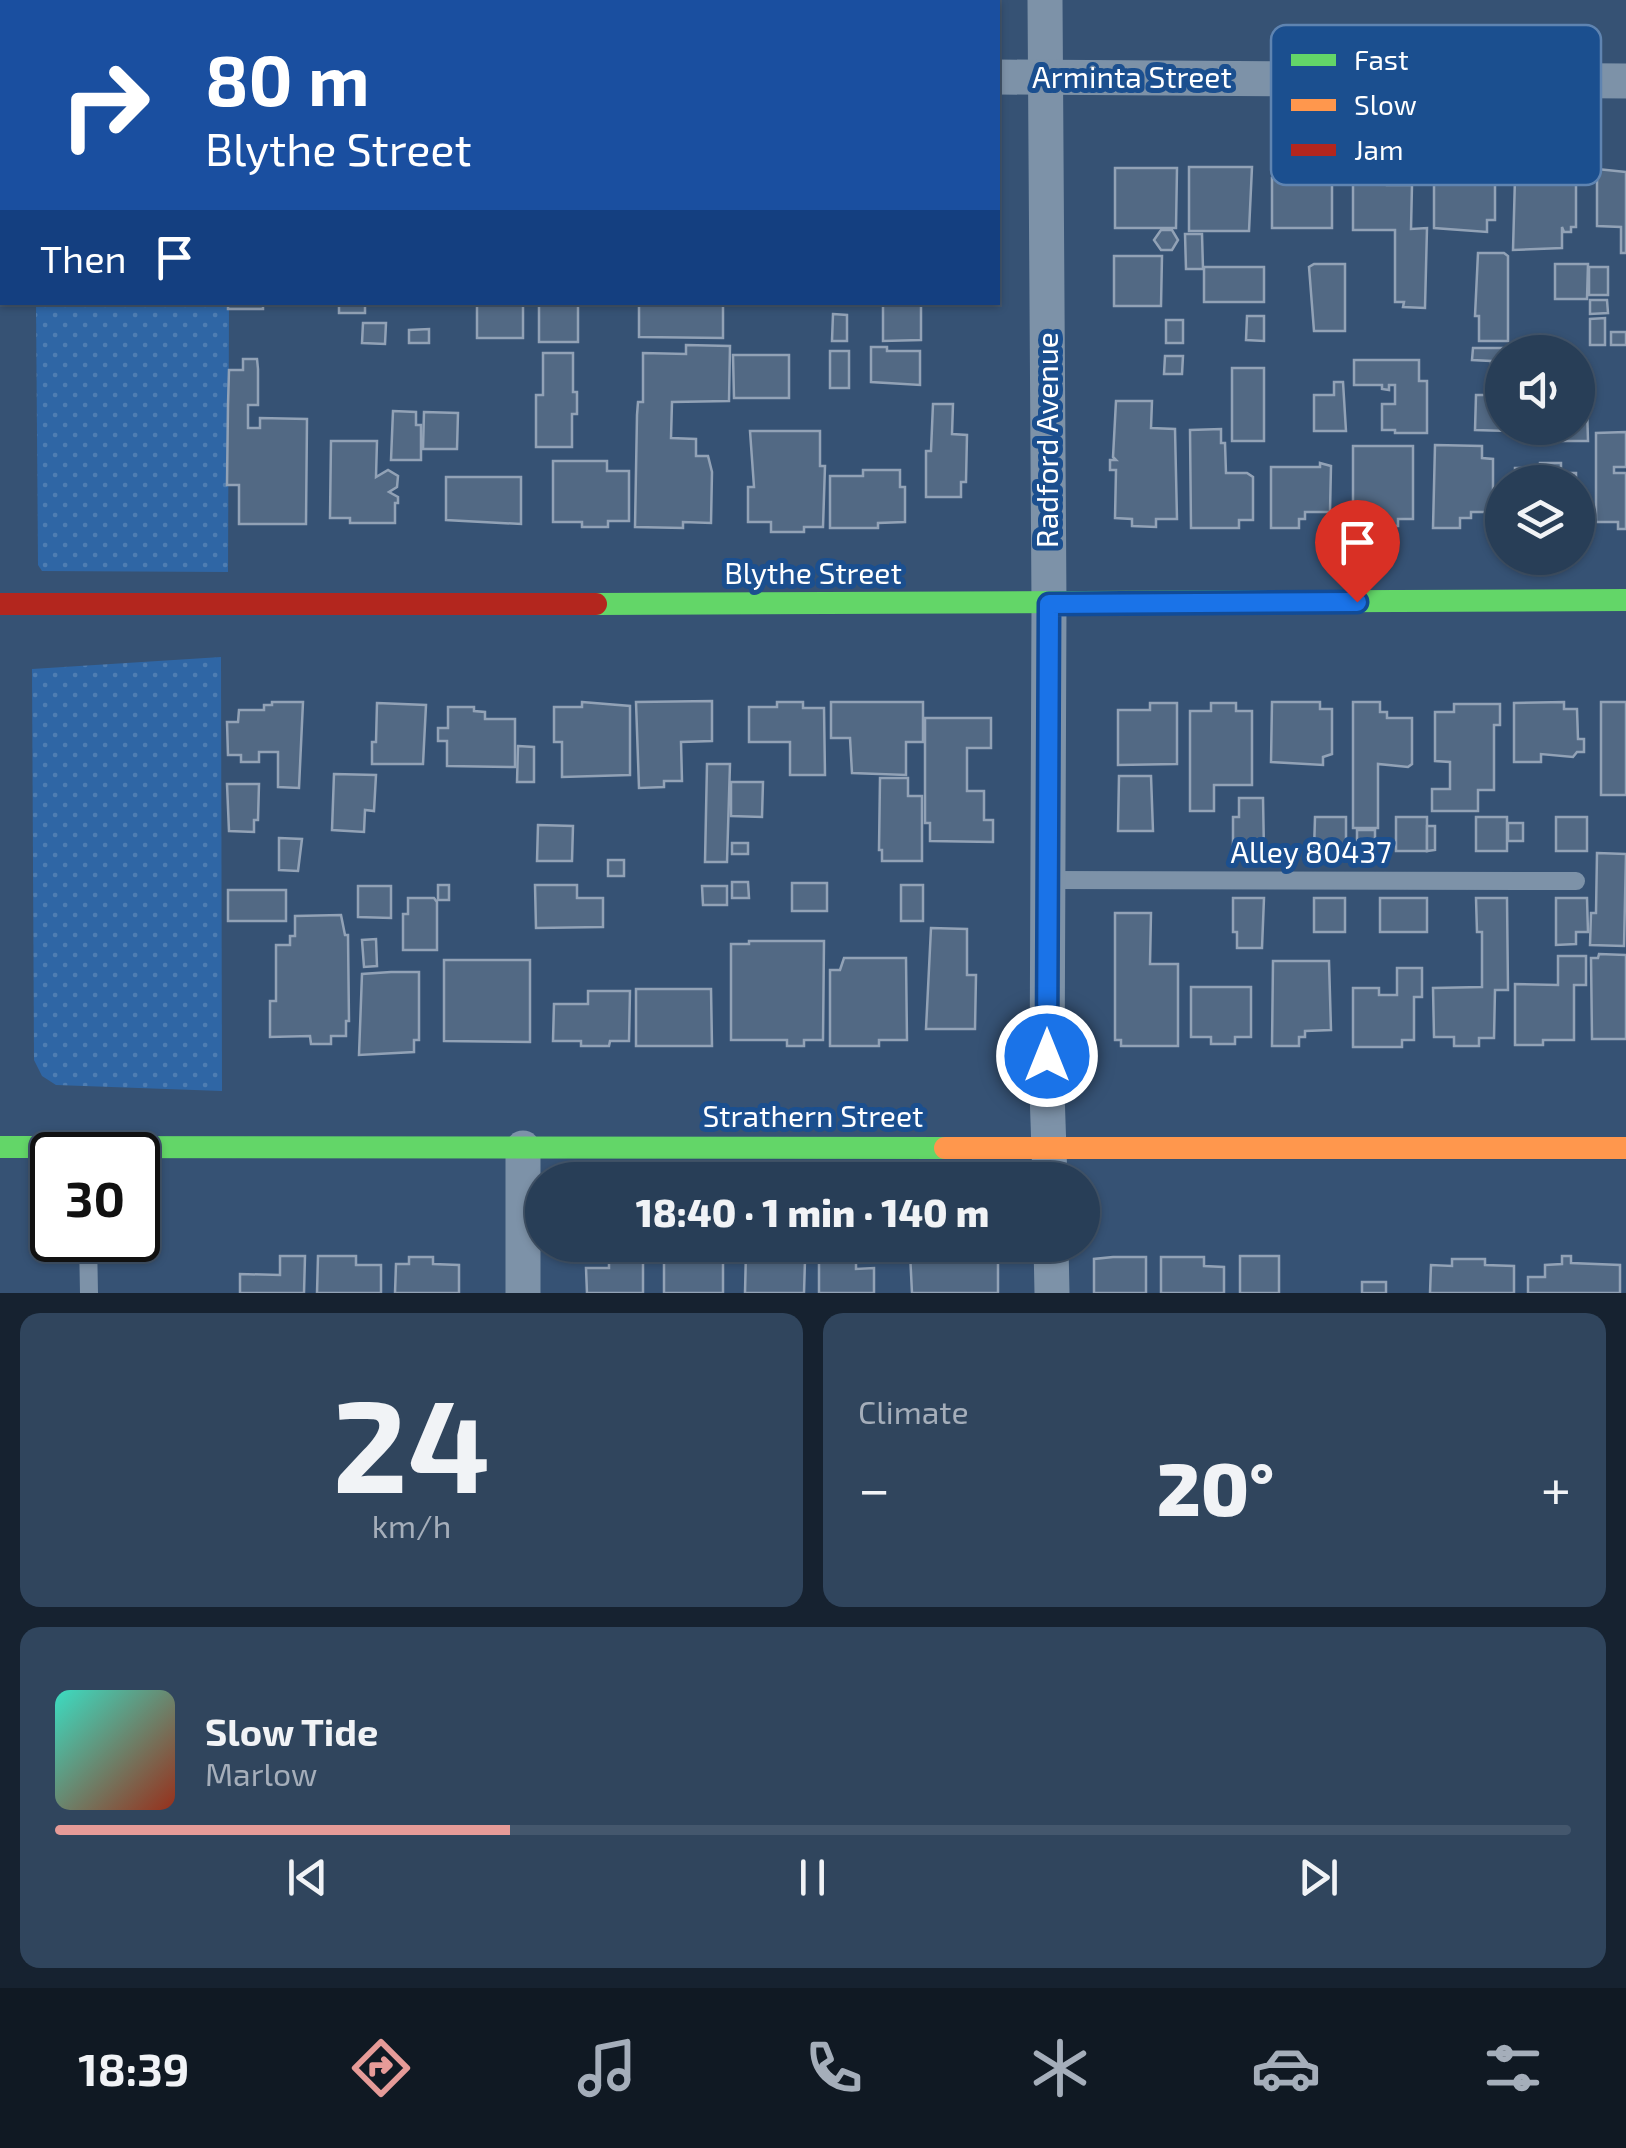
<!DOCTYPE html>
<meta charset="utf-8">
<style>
:root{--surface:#283e57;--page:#30455d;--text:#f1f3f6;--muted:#a5aeba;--line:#44576d;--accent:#e69b98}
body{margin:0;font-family:"Exo 2",sans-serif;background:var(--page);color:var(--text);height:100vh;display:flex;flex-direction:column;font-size:38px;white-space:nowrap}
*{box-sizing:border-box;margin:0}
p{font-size:32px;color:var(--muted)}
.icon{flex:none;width:55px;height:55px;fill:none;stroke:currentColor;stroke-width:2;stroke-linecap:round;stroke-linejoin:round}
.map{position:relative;height:1293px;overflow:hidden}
.details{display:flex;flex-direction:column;gap:20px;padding:20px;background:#162230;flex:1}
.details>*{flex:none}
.banner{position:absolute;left:0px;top:0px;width:1000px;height:305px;box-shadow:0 2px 8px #0004,0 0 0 2px var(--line);background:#1a4fa0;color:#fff;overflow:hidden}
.controls{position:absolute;left:1485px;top:335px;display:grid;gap:20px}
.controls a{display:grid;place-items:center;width:110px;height:110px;border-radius:50%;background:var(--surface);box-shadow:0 2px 8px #0004,0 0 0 2px var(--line);font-size:50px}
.speed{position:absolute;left:30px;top:1132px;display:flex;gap:20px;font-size:50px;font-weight:700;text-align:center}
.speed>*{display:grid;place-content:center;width:130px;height:130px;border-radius:50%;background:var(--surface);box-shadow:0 2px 8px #0004,0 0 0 2px var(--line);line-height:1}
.speed .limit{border:5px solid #111;border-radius:15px;background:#fff;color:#111}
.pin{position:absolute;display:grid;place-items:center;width:85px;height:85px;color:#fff;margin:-102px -42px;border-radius:50% 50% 50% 0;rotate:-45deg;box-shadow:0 0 10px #0007}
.pin .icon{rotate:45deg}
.me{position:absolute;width:110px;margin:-55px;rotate:0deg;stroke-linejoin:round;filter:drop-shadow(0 0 8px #0008)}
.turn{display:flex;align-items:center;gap:35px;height:210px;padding:0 40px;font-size:45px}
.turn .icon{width:130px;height:130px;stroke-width:2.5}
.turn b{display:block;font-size:70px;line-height:85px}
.then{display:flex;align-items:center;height:95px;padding:0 40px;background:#0003;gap:20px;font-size:38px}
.big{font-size:75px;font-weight:800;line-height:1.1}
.details .widget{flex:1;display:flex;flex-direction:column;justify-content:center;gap:15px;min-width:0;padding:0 35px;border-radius:20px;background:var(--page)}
.details .dial{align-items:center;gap:0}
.dial b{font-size:130px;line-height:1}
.song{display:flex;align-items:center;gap:30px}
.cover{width:120px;height:120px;border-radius:15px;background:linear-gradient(135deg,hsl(170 70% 55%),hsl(10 70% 35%))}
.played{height:10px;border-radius:5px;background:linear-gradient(90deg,var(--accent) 30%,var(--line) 30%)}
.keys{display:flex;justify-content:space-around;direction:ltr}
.heat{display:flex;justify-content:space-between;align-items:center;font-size:55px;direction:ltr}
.details .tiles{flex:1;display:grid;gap:20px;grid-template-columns:1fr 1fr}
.widget:last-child{grid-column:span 2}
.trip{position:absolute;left:525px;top:1162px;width:575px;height:100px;border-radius:50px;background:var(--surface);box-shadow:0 2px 8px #0004,0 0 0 2px var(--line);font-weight:800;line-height:100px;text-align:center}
.dock{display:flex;height:160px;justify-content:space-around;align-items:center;background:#101923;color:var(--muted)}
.dock .icon{width:70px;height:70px}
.dock .selected{color:var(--accent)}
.dock b{font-size:45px;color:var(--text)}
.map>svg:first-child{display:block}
.grass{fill:url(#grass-dots)}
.building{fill:#526984;stroke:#92a2b6;stroke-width:2.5}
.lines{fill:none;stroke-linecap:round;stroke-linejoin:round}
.lane{stroke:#7d92a8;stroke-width:18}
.street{stroke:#7d92a8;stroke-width:35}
.fast{stroke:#63d668;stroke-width:22}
.slow{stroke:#ff974d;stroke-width:22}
.jam{stroke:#b3261e;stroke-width:22}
.route-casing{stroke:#114b97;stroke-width:25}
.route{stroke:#1a73e8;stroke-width:18}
.labels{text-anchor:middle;stroke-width:10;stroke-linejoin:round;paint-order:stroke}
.street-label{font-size:30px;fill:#fff;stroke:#1b4f8f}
.key{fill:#1b4f8f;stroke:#5f84b1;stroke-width:2.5}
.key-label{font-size:28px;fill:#fff}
</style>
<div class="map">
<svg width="1626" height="1293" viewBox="0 0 1626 1293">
<defs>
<pattern id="grass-dots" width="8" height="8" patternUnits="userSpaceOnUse" patternTransform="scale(2.5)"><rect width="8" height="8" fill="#2f66a5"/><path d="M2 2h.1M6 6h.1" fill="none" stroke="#4e7db2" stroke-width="1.8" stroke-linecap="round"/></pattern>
</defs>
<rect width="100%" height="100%" fill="#365274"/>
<g class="grass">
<polygon points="36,303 229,303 228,572 42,571 38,565"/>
<polygon points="221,657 222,1091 56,1085 42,1076 34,1060 32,669"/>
</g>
<g class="building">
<polygon points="1189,167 1252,167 1249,231 1189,231"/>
<polygon points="1115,168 1177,168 1176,228 1115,228"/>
<polygon points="1353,169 1379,169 1379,181 1387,181 1387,185 1412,185 1411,229 1427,228 1425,308 1403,307 1404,302 1395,302 1395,230 1353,230"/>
<polygon points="1434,169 1482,169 1482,176 1495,176 1495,220 1487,220 1487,232 1434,228"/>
<polygon points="1597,169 1626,172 1626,253 1621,253 1621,227 1597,226"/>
<polygon points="1536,170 1559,170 1559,178 1576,178 1576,227 1571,227 1571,232 1564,232 1562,227 1562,248 1513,250 1515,178 1536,178"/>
<polygon points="1293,171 1316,171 1316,179 1332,179 1332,228 1272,228 1272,178 1293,178"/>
<polygon points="1161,230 1172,230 1178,240 1172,250 1161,250 1154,240"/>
<polygon points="1185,234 1202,234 1203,269 1186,269"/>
<polygon points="1478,253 1504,253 1508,256 1508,341 1479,341 1479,316 1475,316"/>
<polygon points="1114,256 1162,256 1161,306 1114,306"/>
<polygon points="1314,264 1345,264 1345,331 1314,331 1309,267"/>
<polygon points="1555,264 1588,264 1587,299 1555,299"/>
<rect x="1204" y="267" width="60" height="35"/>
<rect x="1589" y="267" width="19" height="28"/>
<polygon points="1590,300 1607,300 1608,313 1590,314"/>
<rect x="228" y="302" width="35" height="7"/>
<rect x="339" y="302" width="26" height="11"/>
<rect x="477" y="302" width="46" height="36"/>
<polygon points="639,302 723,302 723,338 639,337"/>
<polygon points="883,302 921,302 921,340 883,341"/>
<rect x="539" y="303" width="39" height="39"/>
<polygon points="833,314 847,315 847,341 832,341"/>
<polygon points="1247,316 1264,316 1264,341 1246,340"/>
<polygon points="1605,318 1605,345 1590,345 1590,319"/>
<rect x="1166" y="320" width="17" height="23"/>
<polygon points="363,323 386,323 385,344 362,343"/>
<polygon points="429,329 429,343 409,343 409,330"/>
<rect x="1611" y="332" width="15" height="13"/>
<polygon points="686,345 730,346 729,401 672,402 671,438 696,439 696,456 708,456 712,472 711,523 683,522 683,528 635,527 637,415 638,402 643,402 643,353 686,354"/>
<polygon points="871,347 887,347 887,351 920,351 920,385 871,382"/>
<polygon points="1473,348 1508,348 1508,352 1502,352 1502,428 1508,428 1508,431 1475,430 1476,395 1496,395 1496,380 1491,380 1491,361 1472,360"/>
<rect x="830" y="351" width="19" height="37"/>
<polygon points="543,353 573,353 573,392 577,392 577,414 572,414 572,447 536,447 536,395 543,395"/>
<polygon points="733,355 789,355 789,398 734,398"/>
<polygon points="1165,356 1183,356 1182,374 1164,374"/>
<polygon points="243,359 257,359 258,369 258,405 248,405 248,428 260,428 260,418 307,419 306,524 239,524 239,485 227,485 228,405 229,370 243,370"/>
<polygon points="1354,360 1419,360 1419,381 1427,381 1427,433 1395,433 1395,430 1382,430 1382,404 1395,404 1395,385 1389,385 1389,390 1382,389 1382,385 1354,385"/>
<rect x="1232" y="368" width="32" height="73"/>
<polygon points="1334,382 1343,382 1346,431 1314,431 1314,395 1334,395"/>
<polygon points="1116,401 1152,401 1151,428 1175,429 1177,519 1156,519 1156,527 1132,526 1132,519 1115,518 1116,470 1110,470 1110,460 1116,460 1113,457"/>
<polygon points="933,404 953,404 952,434 967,435 966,482 961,482 961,497 926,497 926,451 931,451"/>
<polygon points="1578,406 1587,406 1588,441 1556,441 1556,428 1578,428"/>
<polygon points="393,411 416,412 416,425 421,425 421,460 391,460"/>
<polygon points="424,412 458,413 457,449 423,449"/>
<polygon points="1221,429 1221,443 1225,443 1226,473 1247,473 1253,477 1253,520 1239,520 1239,528 1191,528 1190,430"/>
<polygon points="750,431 820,431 820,466 825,466 823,527 804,527 804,532 771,532 771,522 748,522 748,487 754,487"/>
<polygon points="1626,432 1626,467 1614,467 1614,473 1626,473 1626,529 1618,529 1618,522 1596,522 1596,433"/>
<polygon points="331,441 377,441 376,477 388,470 398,476 397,487 389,492 398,497 398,503 395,503 395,523 350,523 350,518 330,518"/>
<polygon points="1435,445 1482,446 1482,458 1493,459 1493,512 1471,512 1471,518 1460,518 1460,528 1433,528"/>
<polygon points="1353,446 1413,446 1413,519 1398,519 1398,526 1374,526 1374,519 1353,519"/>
<polygon points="553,461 607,461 607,471 629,471 629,521 608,521 608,527 582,527 582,522 553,522"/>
<polygon points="1320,463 1331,466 1330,512 1305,512 1305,519 1299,519 1299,528 1271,528 1271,467 1320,467"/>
<polygon points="1540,463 1561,463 1561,473 1576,473 1576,482 1515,482 1515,468 1540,468"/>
<polygon points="863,470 900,470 900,487 905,487 905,522 878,523 878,528 830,528 830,476 863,476"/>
<polygon points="446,477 521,477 521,524 446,520"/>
<polygon points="712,701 712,741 681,742 682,781 664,781 664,787 639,788 636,702"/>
<polygon points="272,702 303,702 299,788 278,787 278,752 259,752 259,762 241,762 241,755 228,755 227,722 238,722 239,710 264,710 264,705 272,705"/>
<polygon points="582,702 630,706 630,775 562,777 562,742 554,742 554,707 582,707"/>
<polygon points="777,702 803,702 803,708 824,708 825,775 790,775 790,742 749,742 749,707 777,707"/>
<polygon points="831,702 923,702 923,742 906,742 906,775 852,773 850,738 831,738"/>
<polygon points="1272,702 1320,702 1320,709 1332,709 1332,754 1323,757 1323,765 1271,762"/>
<polygon points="1353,702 1380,702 1380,712 1387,712 1387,718 1412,718 1412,764 1408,767 1378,764 1378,828 1353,828"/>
<polygon points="1564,702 1564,709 1577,709 1578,739 1584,739 1584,752 1577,752 1573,757 1541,754 1541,762 1514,762 1514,703"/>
<rect x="1601" y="702" width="25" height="93"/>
<polygon points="377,703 426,705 423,764 372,764 372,742 376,742"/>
<polygon points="1150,703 1177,703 1177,764 1118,765 1118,710 1150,710"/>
<polygon points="1211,703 1236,703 1236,711 1252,711 1252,785 1214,785 1214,811 1190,811 1190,711 1211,711"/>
<polygon points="1454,704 1500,704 1500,725 1494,725 1494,790 1478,790 1478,811 1432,811 1432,789 1450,789 1450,762 1435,761 1435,712 1454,712"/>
<polygon points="448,707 474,707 474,711 485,712 485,719 515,719 515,767 447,766 447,741 438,741 438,728 448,728"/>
<polygon points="925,718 991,718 991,748 967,748 967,791 984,791 984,820 993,820 993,842 930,841 930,823 925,823"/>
<polygon points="518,746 534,747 534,782 517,782"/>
<polygon points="707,764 730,764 727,862 705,862"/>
<polygon points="334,774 376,775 374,811 365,810 364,832 332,830"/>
<polygon points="1119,776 1151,776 1153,831 1118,831"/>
<polygon points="880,778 908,778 908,796 922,796 922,861 882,861 882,850 879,850"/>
<polygon points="731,782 763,782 762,817 731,816"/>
<polygon points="227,784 259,784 258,820 254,820 254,832 229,831"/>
<polygon points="1239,798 1263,798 1264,852 1233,852 1233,817 1239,817"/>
<polygon points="1315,817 1346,817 1346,851 1314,851"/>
<rect x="1396" y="817" width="31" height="34"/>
<rect x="1476" y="817" width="31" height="34"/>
<rect x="1556" y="817" width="31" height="34"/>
<rect x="1508" y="823" width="15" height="18"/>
<polygon points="538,825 573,826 572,861 537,861"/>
<polygon points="1427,826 1435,826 1435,850 1427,851"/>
<polygon points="1357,830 1375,830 1375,851 1357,850"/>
<polygon points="279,838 302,839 298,871 279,870"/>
<rect x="732" y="843" width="16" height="11"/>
<polygon points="1597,853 1626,854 1624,946 1590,945 1591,913 1596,913"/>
<rect x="608" y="860" width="16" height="16"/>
<polygon points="732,882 748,882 749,898 732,898"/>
<rect x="792" y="883" width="35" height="28"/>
<rect x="438" y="885" width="11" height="15"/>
<polygon points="535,885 577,885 577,898 603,898 603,927 536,928"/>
<rect x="901" y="885" width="22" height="36"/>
<polygon points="358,886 391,886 391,918 358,917"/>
<polygon points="702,886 727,886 727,905 703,905"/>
<rect x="228" y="890" width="58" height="31"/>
<polygon points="408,898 434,898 437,902 437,950 403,950 403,914 408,914"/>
<polygon points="1233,898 1264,898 1262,948 1237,948 1237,932 1233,932"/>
<rect x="1314" y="898" width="31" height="34"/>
<rect x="1380" y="898" width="47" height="34"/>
<polygon points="1476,898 1507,898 1508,990 1495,990 1494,1038 1479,1038 1479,1046 1454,1046 1454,1037 1434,1037 1433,988 1482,987 1482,932 1477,932"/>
<polygon points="1556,898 1587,898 1588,932 1576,932 1576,944 1556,945"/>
<polygon points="1115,913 1151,913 1150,964 1178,964 1178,1046 1121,1046 1121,1040 1115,1040"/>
<polygon points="341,915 345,935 348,935 349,1021 346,1021 346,1036 331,1036 331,1044 311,1044 310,1036 270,1037 270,1001 276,1001 276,945 290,945 290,936 295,936 295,916"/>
<polygon points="931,928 967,929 967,975 976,975 975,1029 926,1029"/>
<polygon points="376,939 377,966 364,967 362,940"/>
<polygon points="749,941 824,941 823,1040 804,1040 804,1046 787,1046 787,1040 731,1040 731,944 749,944"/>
<polygon points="1599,954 1626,955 1626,1039 1592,1039 1591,958 1598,958"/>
<polygon points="1558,956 1586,956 1586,985 1574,985 1574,1040 1543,1040 1543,1045 1515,1045 1515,984 1558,985"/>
<polygon points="844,958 906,958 907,1040 879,1040 879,1046 830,1046 830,970 840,970"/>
<polygon points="444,960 530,960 530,1042 444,1041"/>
<polygon points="1273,961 1329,961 1331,1030 1305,1031 1305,1037 1299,1037 1299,1046 1272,1046"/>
<polygon points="1397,968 1422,968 1422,997 1414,997 1414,1040 1402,1040 1402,1047 1353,1047 1353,988 1379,988 1379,995 1397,995"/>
<polygon points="391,972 419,972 419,1040 414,1040 414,1052 359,1055 362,974"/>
<polygon points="1191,987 1251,987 1251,1037 1235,1037 1235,1044 1211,1044 1211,1037 1191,1037"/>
<polygon points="636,989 711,989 712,1046 636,1046"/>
<polygon points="588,991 630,991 629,1041 610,1041 609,1046 581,1046 581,1041 553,1041 554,1004 588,1004"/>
<polygon points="746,1251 779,1252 778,1260 805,1260 804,1293 745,1293"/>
<polygon points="944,1251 998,1253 998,1293 912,1293 910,1253"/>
<polygon points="616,1252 643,1252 643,1293 587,1293 586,1268 609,1268 609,1260 616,1260"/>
<polygon points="664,1253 705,1253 705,1262 723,1262 723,1293 664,1293"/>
<polygon points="845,1254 845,1260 856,1260 856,1269 874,1268 874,1293 819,1293 819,1255"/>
<polygon points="280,1256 305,1256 304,1293 240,1293 240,1274 280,1275"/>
<polygon points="318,1256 356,1256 356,1265 381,1265 381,1293 317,1293"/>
<rect x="1240" y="1256" width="39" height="37"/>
<polygon points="1562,1256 1571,1256 1571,1263 1620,1265 1620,1293 1528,1293 1528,1277 1545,1277 1545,1265 1562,1264"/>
<polygon points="409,1257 433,1257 433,1264 459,1265 459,1293 395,1293 396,1264 409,1264"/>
<polygon points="1113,1257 1146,1257 1146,1293 1094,1293 1094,1259"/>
<polygon points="1161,1257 1204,1257 1204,1266 1224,1267 1224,1293 1161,1293"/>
<polygon points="1452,1259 1485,1259 1485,1265 1514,1266 1514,1293 1430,1293 1431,1265 1452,1266"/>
<rect x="1362" y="1282" width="24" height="11"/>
</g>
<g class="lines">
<g class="lane">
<polyline points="1047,880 1576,881"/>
<polyline points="88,1240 89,1293"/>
</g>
<g class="street">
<polyline points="1045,0 1049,604 1047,1092 1050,1180"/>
<polyline points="0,77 2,77"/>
<polyline points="998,77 1626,81"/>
<polyline points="523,1148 523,1293"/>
<polyline points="1051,1245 1052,1293"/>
</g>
<g class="fast">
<polyline points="596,604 1626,600"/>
<polyline points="0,1147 945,1148"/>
</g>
<polyline class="slow" points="945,1148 1626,1148"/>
<polyline class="jam" points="0,604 596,604"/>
</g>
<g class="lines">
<g class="route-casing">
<polyline id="route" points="1047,1056 1049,604 1357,602"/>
</g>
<use href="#route" class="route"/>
</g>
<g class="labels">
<g class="street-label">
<text x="1132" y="88">Arminta Street</text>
<text transform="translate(1048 440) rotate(-90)" y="10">Radford Avenue</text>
<text x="813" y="584">Blythe Street</text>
<text x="1311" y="863">Alley 80437</text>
<text x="813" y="1127">Strathern Street</text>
</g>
</g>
<rect x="1271" y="25" width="330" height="160" rx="15" class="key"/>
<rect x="1291" y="54" width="45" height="12" fill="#63d668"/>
<rect x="1291" y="99" width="45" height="12" fill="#ff974d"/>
<rect x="1291" y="144" width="45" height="12" fill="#b3261e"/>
<g class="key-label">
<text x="1354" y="70">Fast</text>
<text x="1354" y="115">Slow</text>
<text x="1354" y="160">Jam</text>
</g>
</svg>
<div class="controls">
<a><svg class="icon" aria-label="sound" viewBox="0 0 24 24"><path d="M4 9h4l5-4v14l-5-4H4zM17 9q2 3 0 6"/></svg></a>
<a><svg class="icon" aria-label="layers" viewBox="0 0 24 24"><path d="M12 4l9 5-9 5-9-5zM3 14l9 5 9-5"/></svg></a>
</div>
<div class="speed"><div class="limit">30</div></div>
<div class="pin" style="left:1357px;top:602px;background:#d93025"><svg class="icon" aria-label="arrive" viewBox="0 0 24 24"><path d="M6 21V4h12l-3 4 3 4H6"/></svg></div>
<svg class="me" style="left:1047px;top:1056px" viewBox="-20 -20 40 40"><circle r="17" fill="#1a73e8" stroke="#fff" stroke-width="3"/><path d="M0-11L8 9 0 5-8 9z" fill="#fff"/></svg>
<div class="trip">18:40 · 1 min · 140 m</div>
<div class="banner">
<div class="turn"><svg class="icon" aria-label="right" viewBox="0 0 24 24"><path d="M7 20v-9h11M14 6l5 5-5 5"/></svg><div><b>80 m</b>Blythe Street</div></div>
<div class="then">Then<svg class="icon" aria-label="arrive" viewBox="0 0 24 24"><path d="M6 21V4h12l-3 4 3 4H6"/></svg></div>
</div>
</div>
<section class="details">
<div class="tiles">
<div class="widget dial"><b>24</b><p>km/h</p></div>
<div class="widget"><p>Climate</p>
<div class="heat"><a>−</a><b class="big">20°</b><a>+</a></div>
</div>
<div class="widget">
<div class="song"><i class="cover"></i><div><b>Slow Tide</b><p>Marlow</p></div></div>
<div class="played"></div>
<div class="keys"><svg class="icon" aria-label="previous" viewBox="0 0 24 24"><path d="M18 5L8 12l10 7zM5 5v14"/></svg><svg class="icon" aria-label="pause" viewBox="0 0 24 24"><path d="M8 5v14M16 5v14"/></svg><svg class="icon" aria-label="next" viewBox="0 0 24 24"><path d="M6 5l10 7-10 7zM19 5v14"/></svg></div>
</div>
</div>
</section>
<nav class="dock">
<b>18:39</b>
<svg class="icon selected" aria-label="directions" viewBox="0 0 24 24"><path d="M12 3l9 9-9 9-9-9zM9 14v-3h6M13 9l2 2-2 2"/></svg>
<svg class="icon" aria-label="music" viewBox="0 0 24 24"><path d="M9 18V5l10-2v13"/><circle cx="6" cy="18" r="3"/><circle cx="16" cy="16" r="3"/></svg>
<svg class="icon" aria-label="phone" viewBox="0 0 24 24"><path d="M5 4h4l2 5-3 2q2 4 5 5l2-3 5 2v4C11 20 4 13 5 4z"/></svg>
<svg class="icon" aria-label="climate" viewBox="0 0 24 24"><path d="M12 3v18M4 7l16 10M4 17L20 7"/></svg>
<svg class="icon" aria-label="car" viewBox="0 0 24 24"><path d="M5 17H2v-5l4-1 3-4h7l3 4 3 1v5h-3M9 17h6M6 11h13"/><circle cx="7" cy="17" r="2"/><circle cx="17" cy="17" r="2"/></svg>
<svg class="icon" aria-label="filters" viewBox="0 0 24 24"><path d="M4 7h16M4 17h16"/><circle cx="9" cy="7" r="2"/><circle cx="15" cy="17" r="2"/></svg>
</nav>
